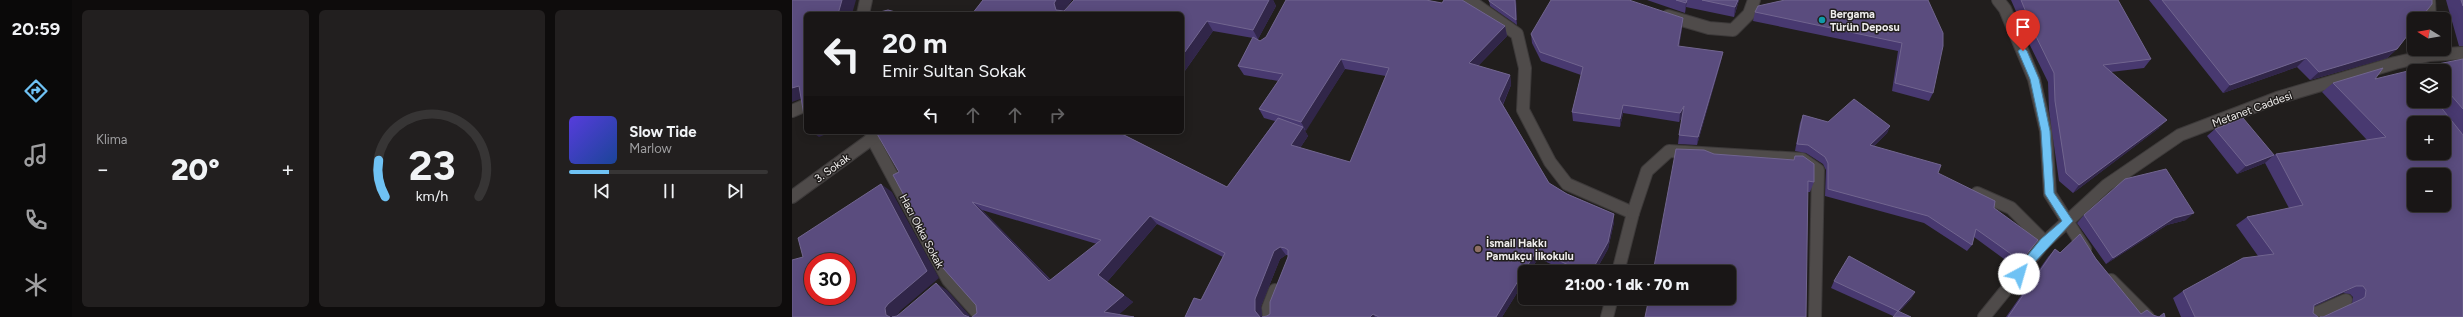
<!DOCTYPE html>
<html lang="tr">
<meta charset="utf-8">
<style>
:root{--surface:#191616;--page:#221f1f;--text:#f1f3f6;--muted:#9f9fa1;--line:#373535;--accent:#6fc2f4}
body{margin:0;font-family:Figtree,sans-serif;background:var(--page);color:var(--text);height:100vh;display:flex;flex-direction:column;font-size:15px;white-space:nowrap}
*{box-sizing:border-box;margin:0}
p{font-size:13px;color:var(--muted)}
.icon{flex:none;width:22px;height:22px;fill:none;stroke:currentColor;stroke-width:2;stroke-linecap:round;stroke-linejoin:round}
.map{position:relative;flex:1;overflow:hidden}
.details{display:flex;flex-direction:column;gap:10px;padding:10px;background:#0e0c0c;width:720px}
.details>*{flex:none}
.hud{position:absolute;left:12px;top:12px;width:380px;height:122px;border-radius:6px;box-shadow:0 2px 10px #0003,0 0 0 1px var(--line);background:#191616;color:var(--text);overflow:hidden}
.needle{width:26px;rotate:281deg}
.controls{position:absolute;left:1615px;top:12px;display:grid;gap:8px}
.controls a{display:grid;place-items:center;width:44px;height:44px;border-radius:6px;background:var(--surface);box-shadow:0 2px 10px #0003,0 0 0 1px var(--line);font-size:20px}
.speed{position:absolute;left:12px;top:253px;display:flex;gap:8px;font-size:20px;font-weight:700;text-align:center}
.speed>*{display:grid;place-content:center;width:52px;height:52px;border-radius:50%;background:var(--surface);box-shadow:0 2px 10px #0003,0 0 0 1px var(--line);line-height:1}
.speed .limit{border:6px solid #d22;background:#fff;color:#111}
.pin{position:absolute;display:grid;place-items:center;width:34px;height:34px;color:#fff;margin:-41px -17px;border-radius:50% 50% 50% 0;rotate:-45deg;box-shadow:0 0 4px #0007}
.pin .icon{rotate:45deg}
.me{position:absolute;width:44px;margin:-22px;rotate:39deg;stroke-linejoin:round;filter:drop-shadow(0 0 3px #0008)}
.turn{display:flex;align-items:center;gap:14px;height:84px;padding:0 12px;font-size:18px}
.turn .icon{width:52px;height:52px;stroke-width:2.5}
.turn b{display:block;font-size:28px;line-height:34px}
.lanes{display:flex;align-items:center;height:38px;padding:0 12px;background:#0003;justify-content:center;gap:20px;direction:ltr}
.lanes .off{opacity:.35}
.big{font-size:30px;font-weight:800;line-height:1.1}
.details .card{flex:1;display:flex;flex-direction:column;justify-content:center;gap:6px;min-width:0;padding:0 14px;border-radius:6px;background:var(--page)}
.details .dial{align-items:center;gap:0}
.dial svg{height:104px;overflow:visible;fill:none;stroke:var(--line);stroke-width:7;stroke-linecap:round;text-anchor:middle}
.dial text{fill:var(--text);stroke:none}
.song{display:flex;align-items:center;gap:12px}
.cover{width:48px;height:48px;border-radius:6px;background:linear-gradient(135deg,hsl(250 70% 55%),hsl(220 70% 35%))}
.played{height:4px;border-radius:2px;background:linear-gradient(90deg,var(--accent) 20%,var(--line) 20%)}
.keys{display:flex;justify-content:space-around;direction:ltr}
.heat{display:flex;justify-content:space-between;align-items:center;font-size:22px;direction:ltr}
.details .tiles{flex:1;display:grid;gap:10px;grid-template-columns:repeat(3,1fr)}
.trip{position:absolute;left:726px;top:265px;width:218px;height:40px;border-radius:6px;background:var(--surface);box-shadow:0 2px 10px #0003,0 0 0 1px var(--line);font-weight:800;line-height:40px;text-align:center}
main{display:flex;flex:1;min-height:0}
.tabs{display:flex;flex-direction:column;width:72px;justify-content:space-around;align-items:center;background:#0a0909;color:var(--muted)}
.tabs .icon{width:28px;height:28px}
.tabs .active{color:var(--accent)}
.tabs b{font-size:18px;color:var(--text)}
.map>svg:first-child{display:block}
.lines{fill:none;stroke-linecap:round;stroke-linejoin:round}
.minor-casing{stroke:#3d3a3a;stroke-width:14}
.minor{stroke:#4f4b4a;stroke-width:12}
.wall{fill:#483970;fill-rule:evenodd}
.shaded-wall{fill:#312649}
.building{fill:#5a4c7e;stroke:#71658f;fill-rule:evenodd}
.route{fill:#6fc2f4;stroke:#487e9f}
.culture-dot{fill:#0f9aa8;stroke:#211e1d;stroke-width:1.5}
.education-dot{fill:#8d6e63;stroke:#211e1d;stroke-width:1.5}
.labels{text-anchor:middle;stroke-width:3;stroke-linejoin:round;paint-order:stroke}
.poi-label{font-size:11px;font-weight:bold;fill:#efedec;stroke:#211e1d;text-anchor:start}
.street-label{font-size:11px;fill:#efedec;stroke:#211e1d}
</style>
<main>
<nav class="tabs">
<b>20:59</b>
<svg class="icon active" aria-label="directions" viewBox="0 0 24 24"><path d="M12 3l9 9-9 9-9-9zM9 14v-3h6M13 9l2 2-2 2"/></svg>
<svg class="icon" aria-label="music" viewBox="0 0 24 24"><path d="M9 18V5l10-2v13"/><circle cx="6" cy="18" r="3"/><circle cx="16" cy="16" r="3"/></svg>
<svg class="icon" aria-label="phone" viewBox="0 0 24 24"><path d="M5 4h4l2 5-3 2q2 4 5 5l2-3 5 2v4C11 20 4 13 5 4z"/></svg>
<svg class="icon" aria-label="climate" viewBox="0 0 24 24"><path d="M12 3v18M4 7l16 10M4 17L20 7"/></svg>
</nav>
<section class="details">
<div class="tiles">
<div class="card"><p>Klima</p>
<div class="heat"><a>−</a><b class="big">20°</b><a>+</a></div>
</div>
<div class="card dial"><svg viewBox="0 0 100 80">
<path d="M14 69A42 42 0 1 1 86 69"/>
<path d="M14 69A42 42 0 0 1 9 41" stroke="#6fc2f4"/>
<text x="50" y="56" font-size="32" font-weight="700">23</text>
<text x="50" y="72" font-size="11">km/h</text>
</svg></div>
<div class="card">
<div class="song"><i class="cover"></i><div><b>Slow Tide</b><p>Marlow</p></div></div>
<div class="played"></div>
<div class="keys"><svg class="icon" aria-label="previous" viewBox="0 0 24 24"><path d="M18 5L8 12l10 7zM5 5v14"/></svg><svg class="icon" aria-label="pause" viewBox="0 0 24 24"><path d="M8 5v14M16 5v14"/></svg><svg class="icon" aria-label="next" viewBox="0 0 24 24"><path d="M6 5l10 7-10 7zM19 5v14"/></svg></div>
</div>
</div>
</section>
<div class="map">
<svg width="1671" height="317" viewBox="0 0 1671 317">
<rect width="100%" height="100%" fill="#211e1d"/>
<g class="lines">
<g class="minor-casing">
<g id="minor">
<polyline points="677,0 725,34 733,68 731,110 758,162 775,184 841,213 826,272"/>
<polyline points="1206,0 1213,9 1242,79 1254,131 1258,194 1293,249"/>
<polyline points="1637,0 1638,19"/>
<polyline points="71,14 74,0"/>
<polyline points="876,16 917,28 941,30 957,14 962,0"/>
<polyline points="0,111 14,105"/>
<polyline points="79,132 80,138 156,280 189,317"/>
<polyline points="1185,193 1219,208 1253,242"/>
<polyline points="0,197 89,132"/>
<polyline points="841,213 855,171 877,151 1010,159 1026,170 1023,317"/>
<polyline points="1319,280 1356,317"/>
<polyline points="477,317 476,308 483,290"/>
<polyline points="815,317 820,298"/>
<polyline points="1192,317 1253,242 1315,185 1388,135 1485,98 1603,63 1638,55 1671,53"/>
<polyline points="1515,317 1554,300"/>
</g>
</g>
<use href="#minor" class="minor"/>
</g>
<g class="wall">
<path d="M191,0H280L271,11H272L282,0H481L484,6L466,39H464L468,41L474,37L494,0H634L650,3L652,0H670L713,26L715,36L686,66L718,75L719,85L711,105L757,183L775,194L822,214V222L816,249L803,272H776L746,258L738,272H733V280L710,317H470L475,316L478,314V302L496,257V255H494L488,259L469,306L470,317H393L402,298L409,300L431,257L365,224L315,282L341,302L326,315L342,317H180L185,313L184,305L151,268L101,175L107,172L84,132H326L435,187L483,121L472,118L467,109L486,81L452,75L446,66L461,38L421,31L390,75V14H180ZM553,69L594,76L558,162L508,148L516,136L513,131ZM190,210L305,244L259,280Z"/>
<polygon points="697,0 724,0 725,25 698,6"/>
<polygon points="855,0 947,0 942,17 894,7 893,13"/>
<polygon points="1136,0 1141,93 1137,101 1100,91 1106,51 961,21 963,12"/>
<polygon points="1219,0 1326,0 1359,59 1352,68 1319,72 1367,128 1281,193 1267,181 1257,110 1256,82 1229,27 1230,25"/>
<polygon points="1357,0 1640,0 1605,49 1595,58 1518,80 1505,67 1431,93"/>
<polygon points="1654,0 1671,0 1671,46 1667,46"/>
<polygon points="891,18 890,28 887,47 931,52 929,61 905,145 886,144 887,135 890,117 887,122 831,113 828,127 781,121 780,112 789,75 749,61 740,43 739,34"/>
<polygon points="1671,59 1671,317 1531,317 1560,304 1561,297 1558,294 1551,293 1521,307 1521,313 1526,317 1389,317 1381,298 1391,291 1466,256 1444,225 1455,217 1497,208 1473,163 1445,174 1415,136 1423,129 1482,155 1484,154 1575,140 1530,92 1541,83 1583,79 1622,101 1652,101 1652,71 1631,71 1636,66"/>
<polygon points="1011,115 1036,122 1098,126 1095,133 1082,146 1146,173 1202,208 1229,261 1223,267 1182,237 1180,245 1175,251 1132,223 1033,196 1034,170 1031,164 1014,153 1003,151 1008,123"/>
<polygon points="922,154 1002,160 1003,156 1022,182 1018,192 1016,192"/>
<polygon points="1292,215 1394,220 1375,225 1314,264 1285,223"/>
<polygon points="1263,249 1268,253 1304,259 1349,314 1361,315 1367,317 1214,317 1256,257"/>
<polygon points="1042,281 1123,292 1119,299 1108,311 1101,316 1039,288"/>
</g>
<g class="shaded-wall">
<polygon points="50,0 64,0 60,14 46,14"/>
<polygon points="264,0 280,0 270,13 264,10 262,3"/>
<polygon points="477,0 481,0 484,6 466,39 461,30"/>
<polygon points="723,0 724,0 725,25 724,20"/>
<polygon points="895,0 894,7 893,13 894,3"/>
<polygon points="946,0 947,0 942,17 943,7"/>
<polygon points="891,18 890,28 885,56 886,46"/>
<polygon points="415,21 421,31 390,75 390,56"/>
<polygon points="713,26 715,36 679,73 677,63"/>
<polygon points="1605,49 1595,58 1518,80 1527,72"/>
<polygon points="931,52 929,61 905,145 906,137"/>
<polygon points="1514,58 1505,67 1431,93 1438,85"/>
<polygon points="549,59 553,69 514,131 509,122"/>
<polygon points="718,75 719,85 709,108 707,99"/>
<polygon points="7,86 14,97 0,102 0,88"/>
<polygon points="831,105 831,113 828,127 828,119"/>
<polygon points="892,106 891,115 887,122 888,113"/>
<polygon points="1375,120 1367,128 1281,193 1287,185"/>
<polygon points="1098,126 1095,133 1075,152 1078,145"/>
<polygon points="511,127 516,136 504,154 499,145"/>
<polygon points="20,132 39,132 27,137"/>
<polygon points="1482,155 1473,163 1445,174 1454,166"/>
<polygon points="89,184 100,192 147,278 108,311 106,315 106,317 98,317 94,315 93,308"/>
<polygon points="180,202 190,210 267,289 257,281"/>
<polygon points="1402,213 1394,220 1375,225 1314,264 1321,258 1382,218"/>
<polygon points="822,214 822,222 816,249 803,272 799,272"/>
<polygon points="358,216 365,224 315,282 306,275"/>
<polygon points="488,247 494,255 488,259 469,306 470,317 468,317 463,311 463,299 482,251"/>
<polygon points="745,250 746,258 738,272 733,272 733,280 710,317 704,317"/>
<polygon points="144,283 155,290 179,317 175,317 172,315"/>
<polygon points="1564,286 1551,293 1509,312 1522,305"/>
<polygon points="1123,292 1119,299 1102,317 1106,311"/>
<polygon points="332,295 341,302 324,317 312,312"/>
<polygon points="581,314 583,317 578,317"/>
</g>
<g class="building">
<polygon points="0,0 50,0 46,14 14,14 14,127 7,86 0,88"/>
<polygon points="191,0 264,0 262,3 264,10 272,11 282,0 477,0 461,30 415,21 390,56 390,14 180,14"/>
<path d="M494,0H634L650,3L652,0H670L713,26L677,63L718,75L707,99L757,183L775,194L822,214L816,242L799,272H791L745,250L704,317H587L581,314L578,317H470L475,316L478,314V302L496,257V250L493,248L488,247L482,251L463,299V311L468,317H393L402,298L409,300L433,253L358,216L306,275L332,295L312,312L342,317H180L185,313L184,305L151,268L101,175L107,172L84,132H326L435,187L486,118L511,127L499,145L558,162L597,68L549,59L509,122L467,109L491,74L446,66L461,37L468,41L474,37ZM180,202L309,240L257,281Z"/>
<polygon points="697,0 723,0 724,20 697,1"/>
<polygon points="759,0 837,0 891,18 886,46 931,52 906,137 887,135 892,106 888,113 831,105 828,119 780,112 791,67 748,52 739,34"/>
<polygon points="884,0 895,0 894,3"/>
<polygon points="910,0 946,0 943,7"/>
<polygon points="993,0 1136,0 1151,33 1151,46 1141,93 1103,83 1110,43 963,12 966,6"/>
<polygon points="1229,0 1326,0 1359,59 1311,65 1375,120 1287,185 1274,173 1263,101 1262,73 1235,18 1236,17"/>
<polygon points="1370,0 1640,0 1640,4 1628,19 1622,19 1622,27 1605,49 1527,72 1514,58 1438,85"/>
<polygon points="1669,0 1671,0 1671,6"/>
<polygon points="96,10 111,14 80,14"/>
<polygon points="1671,59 1671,109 1652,87 1652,71 1639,71 1636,66"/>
<path d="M1591,68L1583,79L1620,70L1622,73V101H1644L1671,135V317H1528H1531L1570,299L1573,297L1574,290L1571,286H1564L1522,305L1521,313L1526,317H1403L1391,291L1451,258L1482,254L1455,217L1511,205L1484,154L1594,137L1541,83ZM1622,123H1652V153H1622ZM1622,175H1652V205H1622Z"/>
<polygon points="1062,99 1098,126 1078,145 1149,165 1146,173 1203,201 1202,208 1246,240 1229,261 1184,229 1180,245 1136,216 1036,189 1036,163 1033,157 1016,145 1005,144 1011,115 1036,122"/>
<polygon points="1451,118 1482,155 1454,166 1423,129"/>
<polygon points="884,149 912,150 922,154 1002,160 1003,156 1011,156 1022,164 1022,182 1016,181 1014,317 853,317 857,298 937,298 937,272 861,272"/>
<polygon points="1374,169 1402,213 1382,218 1321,258 1292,215 1333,179"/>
<path d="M89,184L135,271L96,304L93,308L94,315L98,317H0V260L11,257L6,238ZM21,262H55V296H21Z"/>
<polygon points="1288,234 1304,259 1349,314 1355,310 1361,315 1367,317 1216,317 1263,249 1268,253"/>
<polygon points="1057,256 1123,292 1106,311 1042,281"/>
<polygon points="144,283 172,315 177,317 100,317 105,316"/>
<polygon points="1106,311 1119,317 1101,317"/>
<polygon points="1372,313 1373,317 1367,317"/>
</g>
<polygon class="route" points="1231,47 1235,51 1247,79 1258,131 1262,193 1281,221 1227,279 1222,274 1223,271 1249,239 1270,221 1253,194 1249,131 1238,79 1226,51"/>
<circle class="culture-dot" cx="1030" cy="20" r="4"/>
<circle class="education-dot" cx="686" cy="249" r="4"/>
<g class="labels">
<g class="poi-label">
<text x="1038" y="18">Bergama<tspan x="1038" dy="13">Türün Deposu</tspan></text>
<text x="694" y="247">İsmail Hakkı<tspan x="694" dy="13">Pamukçu İlkokulu</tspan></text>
</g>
<g class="street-label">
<text transform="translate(1460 109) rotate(-20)" y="4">Metanet Caddesi</text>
<text transform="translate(40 168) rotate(-36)" y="4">3. Sokak</text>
<text transform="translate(130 231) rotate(62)" y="4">Hacı Okka Sokak</text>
</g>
</g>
</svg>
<div class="controls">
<a><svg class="needle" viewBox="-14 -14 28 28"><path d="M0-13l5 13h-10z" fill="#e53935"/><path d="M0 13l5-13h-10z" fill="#9f9fa1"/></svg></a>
<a><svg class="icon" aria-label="layers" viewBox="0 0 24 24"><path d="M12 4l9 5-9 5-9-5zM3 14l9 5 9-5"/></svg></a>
<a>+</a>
<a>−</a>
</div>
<div class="speed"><div class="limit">30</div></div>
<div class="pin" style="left:1231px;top:51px;background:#d93025"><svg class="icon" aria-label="arrive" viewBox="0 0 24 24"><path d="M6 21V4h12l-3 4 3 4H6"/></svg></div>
<svg class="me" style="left:1227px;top:274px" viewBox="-20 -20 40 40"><circle r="19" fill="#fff"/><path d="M0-13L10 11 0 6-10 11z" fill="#6fc2f4"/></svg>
<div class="trip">21:00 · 1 dk · 70 m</div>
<div class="hud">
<div class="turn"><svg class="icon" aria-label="left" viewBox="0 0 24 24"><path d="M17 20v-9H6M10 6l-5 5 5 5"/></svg><div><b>20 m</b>Emir Sultan Sokak</div></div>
<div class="lanes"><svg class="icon" aria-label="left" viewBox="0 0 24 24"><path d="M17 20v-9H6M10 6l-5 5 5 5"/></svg><svg class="icon off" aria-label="ahead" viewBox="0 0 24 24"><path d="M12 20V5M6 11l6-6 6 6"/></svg><svg class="icon off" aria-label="ahead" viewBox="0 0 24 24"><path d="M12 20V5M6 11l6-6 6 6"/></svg><svg class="icon off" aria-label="right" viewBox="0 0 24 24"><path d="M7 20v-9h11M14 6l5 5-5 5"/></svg></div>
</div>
</div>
</main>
